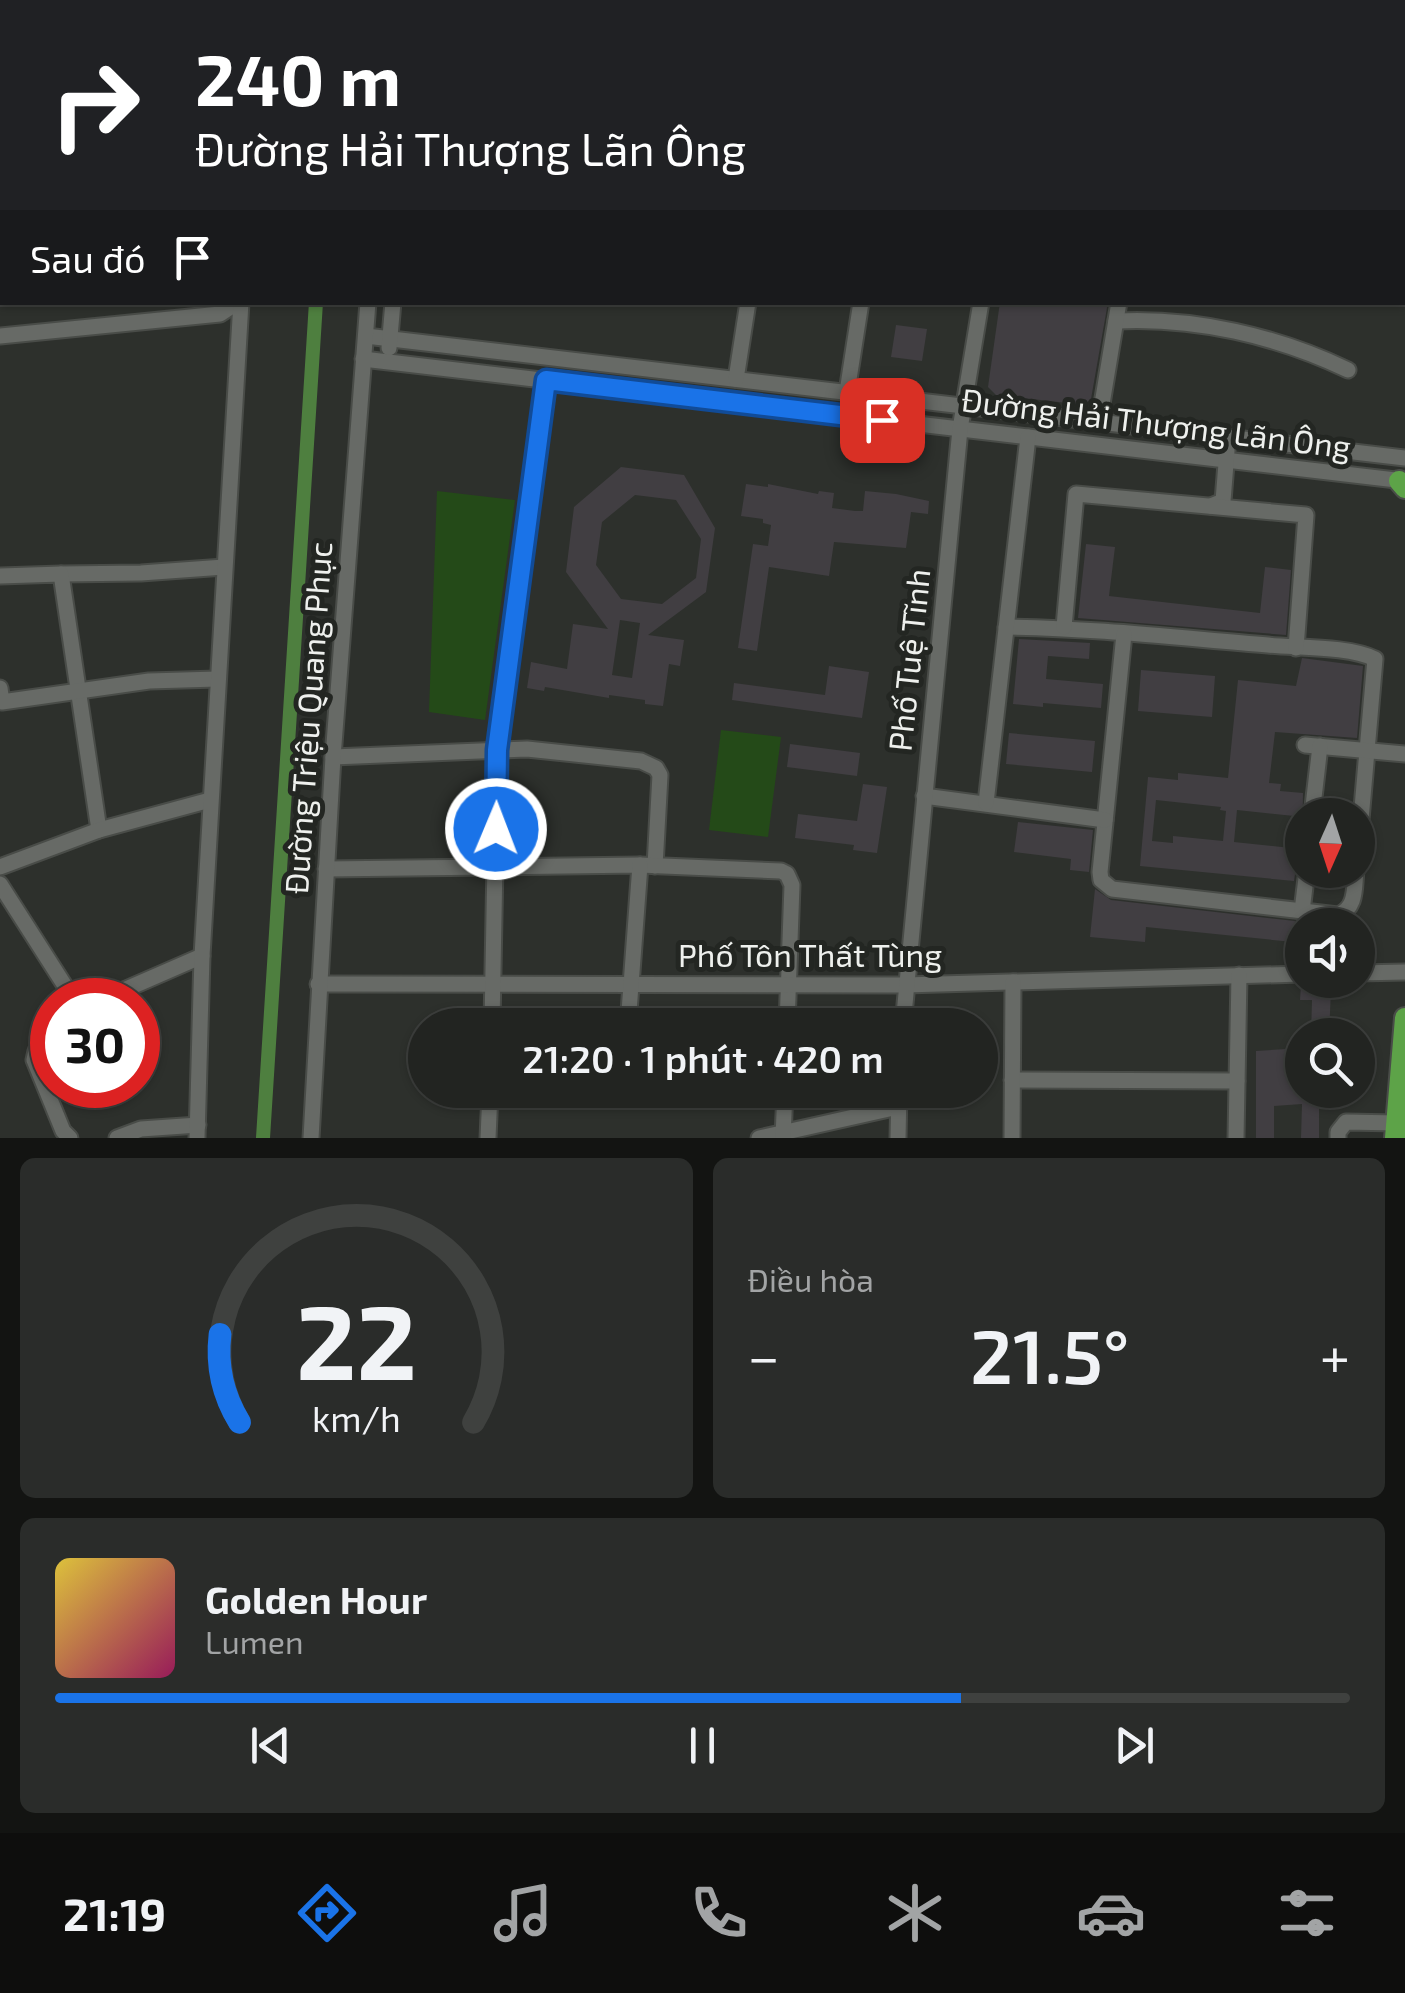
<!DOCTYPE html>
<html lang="vi">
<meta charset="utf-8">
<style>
:root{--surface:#222421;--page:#2a2c2a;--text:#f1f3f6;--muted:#a2a4a5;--line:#3f413f;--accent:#1a73e8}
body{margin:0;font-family:"Exo 2",sans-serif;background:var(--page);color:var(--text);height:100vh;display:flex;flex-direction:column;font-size:38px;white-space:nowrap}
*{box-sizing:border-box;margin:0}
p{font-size:32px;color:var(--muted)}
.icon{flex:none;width:55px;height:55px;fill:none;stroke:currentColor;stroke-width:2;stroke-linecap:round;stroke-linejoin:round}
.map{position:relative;height:1138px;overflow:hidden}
.side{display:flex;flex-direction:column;gap:20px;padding:20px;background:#131412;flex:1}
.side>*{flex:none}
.hud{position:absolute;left:0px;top:0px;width:1405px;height:305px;box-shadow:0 2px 8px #0004,0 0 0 2px var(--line);background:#202124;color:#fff;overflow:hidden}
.needle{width:65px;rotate:183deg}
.fabs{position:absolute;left:1285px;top:798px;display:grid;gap:20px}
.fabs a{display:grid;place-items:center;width:90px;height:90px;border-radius:50%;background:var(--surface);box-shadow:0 2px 8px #0004,0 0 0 2px var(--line);font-size:50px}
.speed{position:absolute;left:30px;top:978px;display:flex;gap:20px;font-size:50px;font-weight:700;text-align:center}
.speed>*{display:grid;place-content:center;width:130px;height:130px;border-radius:50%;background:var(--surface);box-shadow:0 2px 8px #0004,0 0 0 2px var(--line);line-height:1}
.speed .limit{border:15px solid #d22;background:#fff;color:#111}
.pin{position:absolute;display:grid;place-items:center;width:85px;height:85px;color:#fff;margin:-42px;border-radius:20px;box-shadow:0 5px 15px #0006}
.me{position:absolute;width:110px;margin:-55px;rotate:1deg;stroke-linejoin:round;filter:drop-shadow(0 0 8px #0008)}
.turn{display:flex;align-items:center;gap:35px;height:210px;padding:0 30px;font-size:45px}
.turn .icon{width:130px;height:130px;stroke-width:2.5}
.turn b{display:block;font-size:70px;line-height:85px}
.then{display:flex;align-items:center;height:95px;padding:0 30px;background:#0003;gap:20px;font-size:38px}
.big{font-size:75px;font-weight:600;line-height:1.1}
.side .widget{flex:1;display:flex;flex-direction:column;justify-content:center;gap:15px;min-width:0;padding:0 35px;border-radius:15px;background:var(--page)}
.side .dial{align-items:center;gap:0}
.dial svg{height:260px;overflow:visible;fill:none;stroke:var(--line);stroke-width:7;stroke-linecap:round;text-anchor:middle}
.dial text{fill:var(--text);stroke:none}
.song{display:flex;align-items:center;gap:30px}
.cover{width:120px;height:120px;border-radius:15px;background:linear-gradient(135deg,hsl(50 70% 55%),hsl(330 70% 35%))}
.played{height:10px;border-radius:5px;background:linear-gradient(90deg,var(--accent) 70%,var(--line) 70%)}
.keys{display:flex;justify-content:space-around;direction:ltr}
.heat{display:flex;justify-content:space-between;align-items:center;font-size:55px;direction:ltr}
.side .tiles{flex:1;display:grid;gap:20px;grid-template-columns:1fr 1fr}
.widget:last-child{grid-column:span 2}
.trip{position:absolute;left:408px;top:1008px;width:590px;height:100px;border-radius:50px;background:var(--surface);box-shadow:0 2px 8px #0004,0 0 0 2px var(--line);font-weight:600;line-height:100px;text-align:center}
.tab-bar{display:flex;height:160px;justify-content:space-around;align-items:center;background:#0e0e0d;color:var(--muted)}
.tab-bar .icon{width:70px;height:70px}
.tab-bar .active{color:var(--accent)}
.tab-bar b{font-size:45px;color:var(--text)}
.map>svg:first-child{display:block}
.green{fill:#244a18}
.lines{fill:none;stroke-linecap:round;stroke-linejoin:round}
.canal{stroke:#4e7f3f;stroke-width:14}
.building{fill:#413e42;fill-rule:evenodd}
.minor-casing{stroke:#494c48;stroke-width:19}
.highway-casing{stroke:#494c48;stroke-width:24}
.minor{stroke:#676a66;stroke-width:15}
.highway{stroke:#5da348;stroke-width:20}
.route-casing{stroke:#114b97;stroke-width:25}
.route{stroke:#1a73e8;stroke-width:18}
.labels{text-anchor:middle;stroke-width:10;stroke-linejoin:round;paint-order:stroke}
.street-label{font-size:32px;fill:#eef0ed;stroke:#232622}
</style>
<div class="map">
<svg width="1405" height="1138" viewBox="0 0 1405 1138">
<rect width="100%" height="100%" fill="#2d302c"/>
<g class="green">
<polygon points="437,491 515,500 485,720 429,712"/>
<polygon points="721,730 781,737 768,837 709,830"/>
</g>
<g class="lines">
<g class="canal">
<polyline points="336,2 336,0"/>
<polyline points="263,1138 316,302"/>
</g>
</g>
<g class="building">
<polygon points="1000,302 1108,302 1091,399 1085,405 996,395 988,387"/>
<polygon points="896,325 927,329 922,361 891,357"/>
<path d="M621,467L684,475L715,528L706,592L648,635L684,640L680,666L669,664L663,706L645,704V700L609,695V698L545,687L544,691L527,688L531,662L567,669L573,624L608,629L566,572L574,507ZM635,495L676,500L701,539L696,578L662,604L621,599L596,565L602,522ZM620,620L640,623L632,678L612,675Z"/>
<polygon points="746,484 768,487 768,484 818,494 819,491 834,493 832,508 855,511 863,511 865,491 896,494 929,501 928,514 911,512 906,548 834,542 829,576 769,567 757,651 738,648 753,544 768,546 771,525 763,523 763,519 741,516"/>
<polygon points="1086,544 1115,547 1109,596 1260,613 1265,567 1291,570 1286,635 1078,618"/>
<polygon points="1019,639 1090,643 1089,659 1048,656 1046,679 1103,684 1101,708 1043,703 1043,707 1013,704"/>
<path d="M1302,658L1363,666L1357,738L1275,732L1269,783L1281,784L1280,791L1303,793L1302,860L1296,868L1294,881L1140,866L1148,777L1178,780V773L1228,778L1238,680L1296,686ZM1156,800L1221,807L1220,810L1226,811L1223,841L1173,836V843L1152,841ZM1237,810L1294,816L1291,848L1234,842Z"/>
<polygon points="829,666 869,672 862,718 732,700 734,683 825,695"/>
<polygon points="1141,670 1215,676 1212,717 1138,711"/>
<polygon points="1009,733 1095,741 1092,772 1006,764"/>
<polygon points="790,744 860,753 857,776 787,767"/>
<polygon points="863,784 887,787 877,853 853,850 854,845 795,838 798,814 857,821"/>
<polygon points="1018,822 1093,830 1089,872 1070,870 1071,859 1014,852"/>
<polygon points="1095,889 1111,900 1295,921 1293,942 1146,927 1145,942 1090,937"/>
<polygon points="1301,985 1324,985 1331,990 1329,1035 1311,1035 1312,1000 1300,1000"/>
<polygon points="1302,1048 1302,1090 1325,1090 1324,1103 1319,1104 1319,1138 1301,1138 1302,1104 1274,1106 1274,1138 1256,1138 1256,1051"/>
</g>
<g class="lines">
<g class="minor-casing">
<g id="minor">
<polyline points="840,0 857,2"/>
<polyline points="267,2 267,0"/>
<polyline points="389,2 389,0"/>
<polyline points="412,2 412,0"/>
<polyline points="732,2 732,0"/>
<polyline points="792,2 792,0"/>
<polyline points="908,2 908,0"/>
<polyline points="1031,2 1031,0"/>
<polyline points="1164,2 1165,0"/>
<path d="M1116,321C1195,317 1277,336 1348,370"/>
<polyline points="0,336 220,314 238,302"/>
<polyline points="366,336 1405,458"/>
<polyline points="389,348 393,302"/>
<polyline points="363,359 1405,481"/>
<polyline points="736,379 748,302"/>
<polyline points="847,392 861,302"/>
<polyline points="1099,422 1119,302"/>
<polyline points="1211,506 1223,501 1227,451"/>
<polyline points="61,574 141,573 224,567"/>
<polyline points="0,576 61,574 99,830"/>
<path d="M1006,627C1093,628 1181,638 1268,645C1297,648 1350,646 1375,659L1358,854"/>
<polyline points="1064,627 1076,494 1306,515 1296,648"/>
<path d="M1124,634L1100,872L1101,880L1112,889L1338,915C1357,908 1354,888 1356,870"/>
<polyline points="0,688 2,702 149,681 217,679"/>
<polyline points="1305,745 1405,754"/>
<polyline points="333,757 527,749 641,761 656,768 660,775 655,866"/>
<polyline points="924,796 1105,820"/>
<polyline points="986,803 1028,437"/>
<polyline points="1312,815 1320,746"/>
<polyline points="0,867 99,830 210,800"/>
<polyline points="326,869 640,865 781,871 787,874 792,885 787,1025"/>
<polyline points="0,884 74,1000"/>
<polyline points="1302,911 1307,870"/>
<polyline points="1358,973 1405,972"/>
<polyline points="318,984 905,985 1302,974"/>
<polyline points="101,1000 202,956"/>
<polyline points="492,1025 497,753 546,380"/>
<polyline points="628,1025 640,865"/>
<polyline points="903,1025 960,429 981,302"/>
<polyline points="52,1040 36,1051 34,1060 63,1131 70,1138"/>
<polyline points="1012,1080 1237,1081"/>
<polyline points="490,1100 584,1090"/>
<polyline points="117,1138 141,1129 198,1125"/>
<polyline points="197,1138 202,956 241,302"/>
<polyline points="311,1138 333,757 368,302"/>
<polyline points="488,1138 490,1092"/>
<polyline points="759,1138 898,1107"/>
<polyline points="783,1138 785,1090"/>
<polyline points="898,1138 899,1090"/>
<polyline points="1012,1138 1013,982"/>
<polyline points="1236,1138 1239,975"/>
<polyline points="1338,1138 1338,1132 1346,1122 1397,1123"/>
</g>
</g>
<g class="highway-casing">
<g id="highway">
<polyline points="1399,481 1405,488"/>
<polyline points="1395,1138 1405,1018"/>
</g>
</g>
<use href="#minor" class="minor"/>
<use href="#highway" class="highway"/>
</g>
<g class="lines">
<g class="route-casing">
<polyline id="route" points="496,829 497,750 546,380 882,420"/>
</g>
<use href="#route" class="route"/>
</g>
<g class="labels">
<g class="street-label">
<text transform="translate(1156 424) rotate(7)" y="11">Đường Hải Thượng Lãn Ông</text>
<text transform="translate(910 660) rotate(-84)" y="11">Phố Tuệ Tĩnh</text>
<text transform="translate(309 718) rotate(-86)" y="11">Đường Triệu Quang Phục</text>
<text x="810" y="967">Phố Tôn Thất Tùng</text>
</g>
</g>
</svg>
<div class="fabs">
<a><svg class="needle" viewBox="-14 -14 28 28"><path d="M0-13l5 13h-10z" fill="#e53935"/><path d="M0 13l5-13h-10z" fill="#a2a4a5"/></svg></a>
<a><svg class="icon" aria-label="sound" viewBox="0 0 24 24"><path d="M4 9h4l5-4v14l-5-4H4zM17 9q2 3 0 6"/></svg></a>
<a><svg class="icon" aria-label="search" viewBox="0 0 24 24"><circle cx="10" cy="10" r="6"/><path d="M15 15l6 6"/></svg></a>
</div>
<div class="speed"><div class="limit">30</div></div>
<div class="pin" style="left:882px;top:420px;background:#d93025"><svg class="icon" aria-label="arrive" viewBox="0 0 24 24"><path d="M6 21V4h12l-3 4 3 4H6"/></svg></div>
<svg class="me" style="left:496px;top:829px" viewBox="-20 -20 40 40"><circle r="17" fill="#1a73e8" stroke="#fff" stroke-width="3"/><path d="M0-11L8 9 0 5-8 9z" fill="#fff"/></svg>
<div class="trip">21:20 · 1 phút · 420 m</div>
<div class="hud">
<div class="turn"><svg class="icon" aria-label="right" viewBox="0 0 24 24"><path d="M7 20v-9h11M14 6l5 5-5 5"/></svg><div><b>240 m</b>Đường Hải Thượng Lãn Ông</div></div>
<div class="then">Sau đó<svg class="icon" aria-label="arrive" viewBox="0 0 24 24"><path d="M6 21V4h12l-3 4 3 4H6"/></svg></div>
</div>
</div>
<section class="side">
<div class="tiles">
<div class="widget dial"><svg viewBox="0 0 100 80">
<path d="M14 69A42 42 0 1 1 86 69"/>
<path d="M14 69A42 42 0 0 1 8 42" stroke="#1a73e8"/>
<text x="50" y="56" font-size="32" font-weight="700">22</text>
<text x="50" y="72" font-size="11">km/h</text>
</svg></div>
<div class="widget"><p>Điều hòa</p>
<div class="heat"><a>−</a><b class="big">21.5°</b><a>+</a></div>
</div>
<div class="widget">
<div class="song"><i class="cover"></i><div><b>Golden Hour</b><p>Lumen</p></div></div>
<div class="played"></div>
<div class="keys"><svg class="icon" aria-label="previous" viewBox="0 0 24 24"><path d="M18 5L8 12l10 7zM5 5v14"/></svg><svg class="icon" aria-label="pause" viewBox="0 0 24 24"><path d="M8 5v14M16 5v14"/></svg><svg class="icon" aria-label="next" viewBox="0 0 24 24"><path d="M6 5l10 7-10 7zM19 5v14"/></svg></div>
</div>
</div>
</section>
<nav class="tab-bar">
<b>21:19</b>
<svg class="icon active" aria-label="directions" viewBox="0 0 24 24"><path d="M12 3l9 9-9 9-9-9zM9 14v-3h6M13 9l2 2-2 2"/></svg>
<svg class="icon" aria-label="music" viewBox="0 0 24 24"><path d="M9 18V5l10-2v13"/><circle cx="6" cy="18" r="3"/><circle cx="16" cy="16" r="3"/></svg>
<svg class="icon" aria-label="phone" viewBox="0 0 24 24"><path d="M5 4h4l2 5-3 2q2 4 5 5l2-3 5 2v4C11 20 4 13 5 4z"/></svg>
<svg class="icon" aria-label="climate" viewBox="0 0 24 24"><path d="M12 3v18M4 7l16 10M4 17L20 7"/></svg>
<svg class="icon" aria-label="car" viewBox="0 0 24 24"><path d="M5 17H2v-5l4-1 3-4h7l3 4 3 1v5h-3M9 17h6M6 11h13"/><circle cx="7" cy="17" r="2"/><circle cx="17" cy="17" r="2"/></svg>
<svg class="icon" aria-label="filters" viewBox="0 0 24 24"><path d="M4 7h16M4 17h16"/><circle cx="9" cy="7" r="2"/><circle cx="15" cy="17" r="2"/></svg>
</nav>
